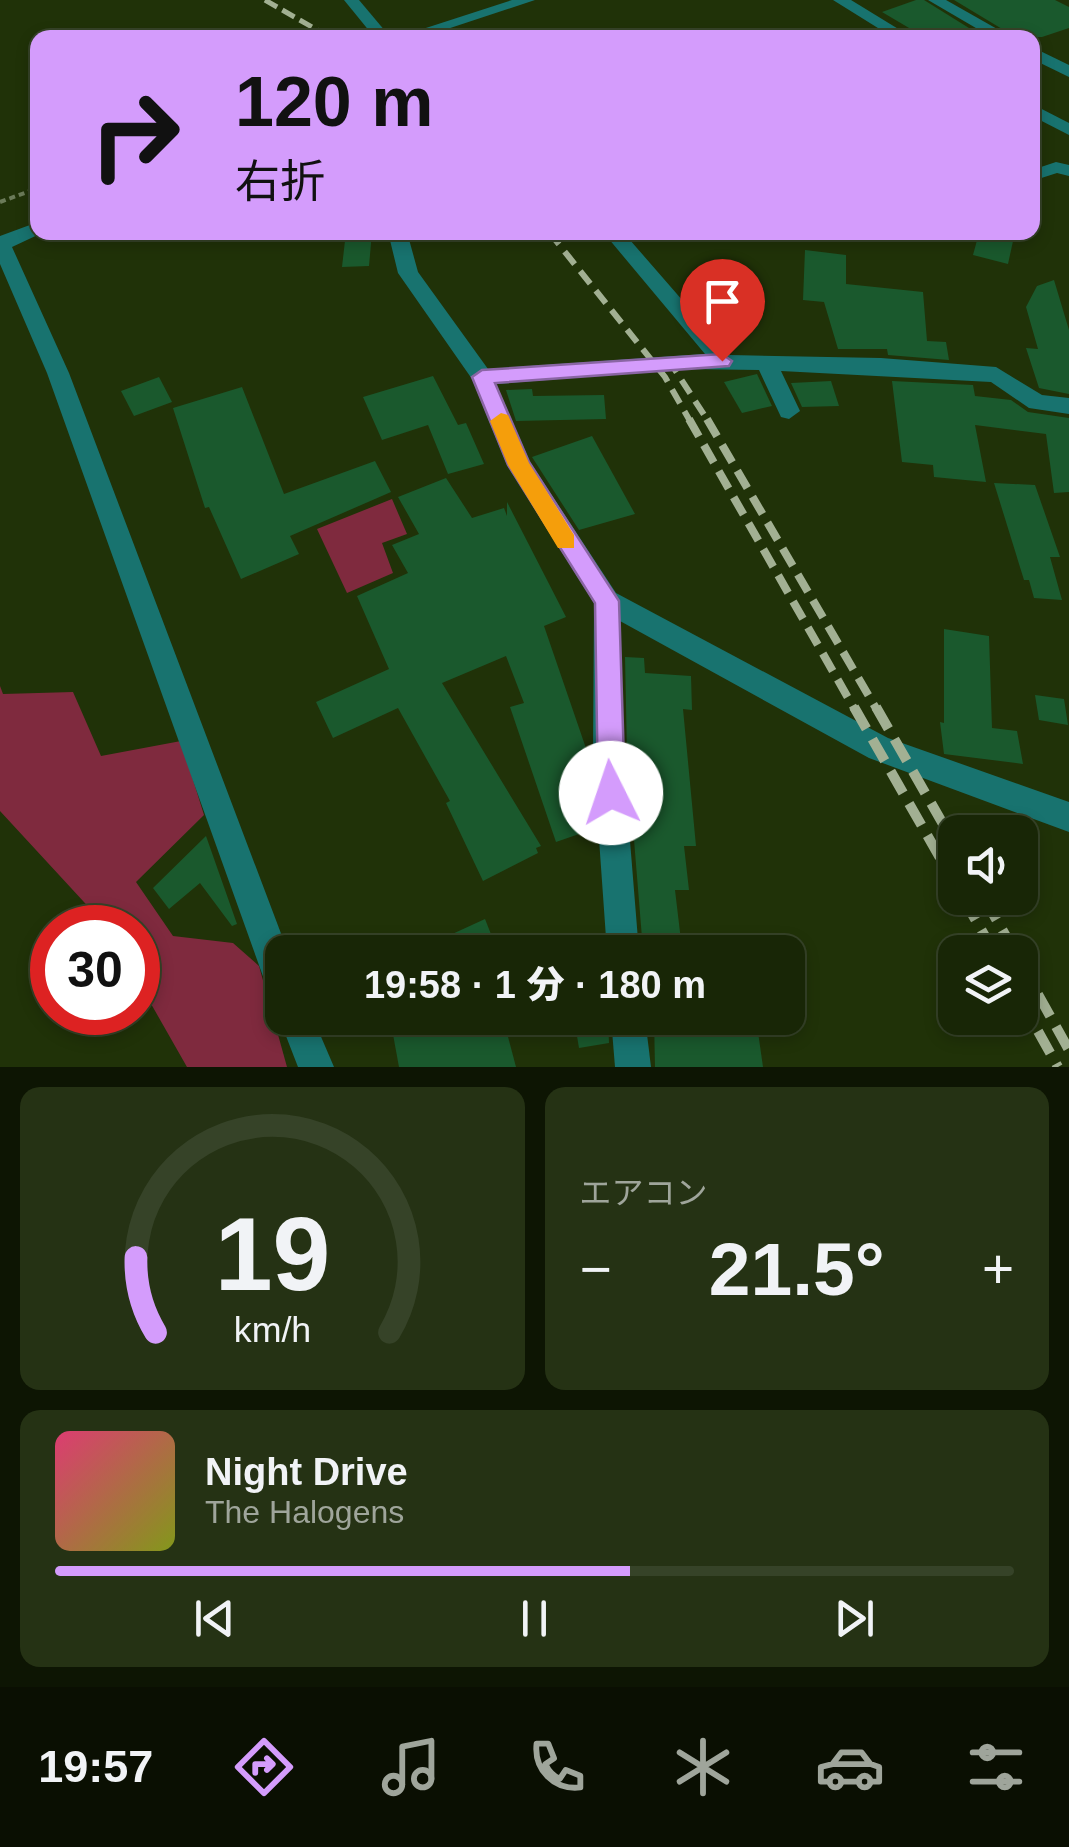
<!DOCTYPE html>
<html lang="ja">
<meta charset="utf-8">
<style>
:root{--surface:#182606;--page:#253214;--text:#f1f3f6;--muted:#9fa59b;--line:#364328;--accent:#d49cfc}
body{margin:0;font-family:Arial,"Noto Sans JP",sans-serif;background:var(--page);color:var(--text);height:100vh;display:flex;flex-direction:column;font-size:38px;white-space:nowrap}
*{box-sizing:border-box;margin:0}
p{font-size:32px;color:var(--muted)}
.icon{flex:none;width:55px;height:55px;fill:none;stroke:currentColor;stroke-width:2;stroke-linecap:round;stroke-linejoin:round}
.map{position:relative;height:1067px;overflow:hidden}
.panel{display:flex;flex-direction:column;gap:20px;padding:20px;background:#0d1503;flex:1}
.panel>*{flex:none}
.top-card{position:absolute;left:30px;top:30px;width:1010px;height:210px;border-radius:20px;box-shadow:0 5px 15px #0003,0 0 0 2px var(--line);background:#d49cfc;color:#111;overflow:hidden}
.controls{position:absolute;left:938px;top:815px;display:grid;gap:20px}
.controls a{display:grid;place-items:center;width:100px;height:100px;border-radius:20px;background:var(--surface);box-shadow:0 5px 15px #0003,0 0 0 2px var(--line);font-size:50px}
.speed{position:absolute;left:30px;top:905px;display:flex;gap:20px;font-size:50px;font-weight:700;text-align:center}
.speed>*{display:grid;place-content:center;width:130px;height:130px;border-radius:50%;background:var(--surface);box-shadow:0 5px 15px #0003,0 0 0 2px var(--line);line-height:1}
.speed .limit{border:15px solid #d22;background:#fff;color:#111}
.pin{position:absolute;display:grid;place-items:center;width:85px;height:85px;color:#fff;margin:-102px -42px;border-radius:50% 50% 50% 0;rotate:-45deg;box-shadow:0 0 10px #0007}
.pin .icon{rotate:45deg}
.me{position:absolute;width:110px;margin:-55px;rotate:356deg;stroke-linejoin:round;filter:drop-shadow(0 0 8px #0008)}
.turn{display:flex;align-items:center;gap:35px;height:210px;padding:0 40px;font-size:45px}
.turn .icon{width:130px;height:130px;stroke-width:2.5}
.turn b{display:block;font-size:70px;line-height:85px}
.big{font-size:75px;font-weight:800;line-height:1.1}
.panel .widget{flex:1;display:flex;flex-direction:column;justify-content:center;gap:15px;min-width:0;padding:0 35px;border-radius:20px;background:var(--page)}
.panel .dial{align-items:center;gap:0}
.dial svg{height:260px;overflow:visible;fill:none;stroke:var(--line);stroke-width:7;stroke-linecap:round;text-anchor:middle}
.dial text{fill:var(--text);stroke:none}
.song{display:flex;align-items:center;gap:30px}
.cover{width:120px;height:120px;border-radius:15px;background:linear-gradient(135deg,hsl(340 70% 55%),hsl(70 70% 35%))}
.played{height:10px;border-radius:5px;background:linear-gradient(90deg,var(--accent) 60%,var(--line) 60%)}
.keys{display:flex;justify-content:space-around;direction:ltr}
.heat{display:flex;justify-content:space-between;align-items:center;font-size:55px;direction:ltr}
.panel .tiles{flex:1;display:grid;gap:20px;grid-template-columns:1fr 1fr}
.widget:last-child{grid-column:span 2}
.trip{position:absolute;left:265px;top:935px;width:540px;height:100px;border-radius:20px;background:var(--surface);box-shadow:0 5px 15px #0003,0 0 0 2px var(--line);font-weight:800;line-height:100px;text-align:center}
.menu{display:flex;height:160px;justify-content:space-around;align-items:center;background:#0a0f02;color:var(--muted)}
.menu .icon{width:70px;height:70px}
.menu .active{color:var(--accent)}
.menu b{font-size:45px;color:var(--text)}
.map>svg:first-child{display:block}
.green{fill:#7f2a3e}
.building{fill:#1a592d}
.lines{fill:none;stroke-linecap:round;stroke-linejoin:round}
.path{stroke:#6b7b59;stroke-width:4;stroke-dasharray:6 4;stroke-linecap:butt}
.minor{fill:#18736f;fill-rule:evenodd}
.rail-far3{stroke:#a2b093;stroke-width:5;stroke-dasharray:14 6;stroke-linecap:butt}
.rail-far2{stroke:#a2b093;stroke-width:6;stroke-dasharray:16 9;stroke-linecap:butt}
.rail-far1{stroke:#a2b093;stroke-width:8;stroke-dasharray:20 10;stroke-linecap:butt}
.rail{stroke:#a2b093;stroke-width:10;stroke-dasharray:25 12;stroke-linecap:butt}
.route{fill:#d49cfc;stroke:#8a65a4;stroke-width:2.5}
.slow{fill:#f59e0b}
</style>
<div class="map">
<svg width="1069" height="1067" viewBox="0 0 1069 1067">
<rect width="100%" height="100%" fill="#203208"/>
<g class="green">
<polygon points="392,499 407,534 382,543 393,573 347,593 317,529"/>
<polygon points="0,686 3,694 73,692 101,756 181,741 204,815 136,882 173,936 233,943 259,966 287,1067 187,1067 138,981 138,928 107,927 0,811"/>
</g>
<g class="building">
<polygon points="916,0 924,0 985,38 926,38 882,12"/>
<polygon points="954,0 1055,0 1069,7 1069,28 1042,37 1017,38"/>
<polygon points="346,232 372,232 369,266 342,267"/>
<polygon points="979,233 1013,241 1008,264 973,255"/>
<polygon points="805,250 846,255 846,284 923,292 927,341 946,342 949,360 888,355 887,349 838,349 824,302 803,300"/>
<polygon points="1054,280 1069,330 1069,394 1039,388 1026,348 1038,349 1026,307 1037,286"/>
<polygon points="757,374 772,406 742,413 724,382"/>
<polygon points="433,376 458,425 466,423 484,464 448,474 428,425 382,440 363,397"/>
<polygon points="159,377 172,402 134,416 121,391"/>
<polygon points="831,381 839,406 802,407 791,383"/>
<polygon points="892,381 973,385 975,396 1011,400 1028,412 1069,418 1069,492 1054,493 1046,434 975,425 986,482 934,477 933,465 902,462"/>
<polygon points="242,387 284,494 375,461 391,492 290,536 299,554 241,579 209,507 205,508 173,408"/>
<polygon points="532,389 533,396 604,395 606,419 516,421 506,390"/>
<polygon points="592,436 635,514 579,530 532,457"/>
<polygon points="446,478 472,518 504,508 507,516 507,502 566,617 544,626 589,757 591,776 563,783 582,833 556,842 510,707 524,703 506,656 442,683 541,846 536,848 538,853 483,881 446,803 450,801 398,708 333,738 316,702 389,669 357,596 408,573 392,545 419,534 398,497"/>
<polygon points="994,483 1035,485 1060,557 1050,557 1062,600 1034,598 1029,580 1024,580"/>
<polygon points="944,629 989,636 992,728 1017,731 1023,764 944,754 940,722 944,723"/>
<polygon points="625,657 644,658 645,673 691,676 692,710 683,709 696,846 684,846 689,890 675,890 682,949 643,950 627,754"/>
<polygon points="1035,695 1064,699 1068,725 1039,720"/>
<polygon points="206,836 237,924 232,926 200,883 169,909 153,888"/>
<polygon points="485,919 498,952 413,952"/>
<polygon points="390,1018 503,1018 516,1067 399,1067"/>
<polygon points="574,1018 608,1018 609,1043 579,1048"/>
<polygon points="654,1018 756,1018 763,1067 655,1067"/>
</g>
<g class="lines">
<polyline class="path" points="0,202 38,188"/>
<g class="minor">
<polygon points="344,0 359,0 391,38 375,38"/>
<polygon points="512,0 535,0 420,38 395,38"/>
<polygon points="833,0 851,0 913,38 894,38"/>
<polygon points="928,0 946,0 1013,38 993,38"/>
<polygon points="1032,47 1069,65 1069,77 1032,59"/>
<polygon points="1032,104 1069,123 1069,135 1032,116"/>
<polygon points="1056,162 1069,165 1069,176 1057,173 1032,181 1032,170"/>
<polygon points="38,222 38,232 44,232 12,247 69,373 288,952 282,952 282,999 270,994 265,982 47,373 0,264 0,236"/>
<polygon points="388,232 407,232 418,272 488,369 705,354 603,232 623,232 730,355 881,358 996,367 1042,395 1069,398 1069,414 1029,408 991,382 781,371 800,411 789,419 781,417 759,370 686,369 496,384 530,462 616,593 888,738 1069,802 1069,832 869,758 620,621 623,754 639,952 607,952 593,754 594,603 507,465 472,379 398,273"/>
<polygon points="282,1009 282,1018 313,1018 334,1067 298,1067 279,1018"/>
<polygon points="611,1018 645,1018 651,1067 615,1067"/>
</g>
<polyline class="rail-far3" points="265,0 331,38"/>
<g class="rail-far2">
<polyline points="549,232 665,377 690,421"/>
<polyline points="668,359 708,421"/>
</g>
<g class="rail-far1">
<polyline points="689,419 855,710"/>
<polyline points="707,419 877,710"/>
</g>
<g class="rail">
<polyline points="854,707 955,884"/>
<polyline points="876,707 955,845"/>
<polyline points="963,898 994,952"/>
<polyline points="984,898 1015,952"/>
<polyline points="1020,962 1069,1050"/>
<polyline points="1020,999 1058,1067"/>
</g>
</g>
<polygon class="route" points="722,354 732,361 729,366 495,383 529,462 619,601 625,793 621,802 611,806 602,802 598,793 595,603 508,465 472,377 482,370"/>
<polygon class="slow" points="501,413 508,415 529,463 574,535 574,548 558,548 508,465 490,421"/>
</svg>
<div class="controls">
<a><svg class="icon" aria-label="sound" viewBox="0 0 24 24"><path d="M4 9h4l5-4v14l-5-4H4zM17 9q2 3 0 6"/></svg></a>
<a><svg class="icon" aria-label="layers" viewBox="0 0 24 24"><path d="M12 4l9 5-9 5-9-5zM3 14l9 5 9-5"/></svg></a>
</div>
<div class="speed"><div class="limit">30</div></div>
<div class="pin" style="left:722px;top:361px;background:#d93025"><svg class="icon" aria-label="arrive" viewBox="0 0 24 24"><path d="M6 21V4h12l-3 4 3 4H6"/></svg></div>
<svg class="me" style="left:611px;top:793px" viewBox="-20 -20 40 40"><circle r="19" fill="#fff"/><path d="M0-13L10 11 0 6-10 11z" fill="#d49cfc"/></svg>
<div class="trip">19:58 · 1 分 · 180 m</div>
<div class="top-card">
<div class="turn"><svg class="icon" aria-label="right" viewBox="0 0 24 24"><path d="M7 20v-9h11M14 6l5 5-5 5"/></svg><div><b>120 m</b>右折</div></div>
</div>
</div>
<section class="panel">
<div class="tiles">
<div class="widget dial"><svg viewBox="0 0 100 80">
<path d="M14 69A42 42 0 1 1 86 69"/>
<path d="M14 69A42 42 0 0 1 8 46" stroke="#d49cfc"/>
<text x="50" y="56" font-size="32" font-weight="700">19</text>
<text x="50" y="72" font-size="11">km/h</text>
</svg></div>
<div class="widget"><p>エアコン</p>
<div class="heat"><a>−</a><b class="big">21.5°</b><a>+</a></div>
</div>
<div class="widget">
<div class="song"><i class="cover"></i><div><b>Night Drive</b><p>The Halogens</p></div></div>
<div class="played"></div>
<div class="keys"><svg class="icon" aria-label="previous" viewBox="0 0 24 24"><path d="M18 5L8 12l10 7zM5 5v14"/></svg><svg class="icon" aria-label="pause" viewBox="0 0 24 24"><path d="M8 5v14M16 5v14"/></svg><svg class="icon" aria-label="next" viewBox="0 0 24 24"><path d="M6 5l10 7-10 7zM19 5v14"/></svg></div>
</div>
</div>
</section>
<nav class="menu">
<b>19:57</b>
<svg class="icon active" aria-label="directions" viewBox="0 0 24 24"><path d="M12 3l9 9-9 9-9-9zM9 14v-3h6M13 9l2 2-2 2"/></svg>
<svg class="icon" aria-label="music" viewBox="0 0 24 24"><path d="M9 18V5l10-2v13"/><circle cx="6" cy="18" r="3"/><circle cx="16" cy="16" r="3"/></svg>
<svg class="icon" aria-label="phone" viewBox="0 0 24 24"><path d="M5 4h4l2 5-3 2q2 4 5 5l2-3 5 2v4C11 20 4 13 5 4z"/></svg>
<svg class="icon" aria-label="climate" viewBox="0 0 24 24"><path d="M12 3v18M4 7l16 10M4 17L20 7"/></svg>
<svg class="icon" aria-label="car" viewBox="0 0 24 24"><path d="M5 17H2v-5l4-1 3-4h7l3 4 3 1v5h-3M9 17h6M6 11h13"/><circle cx="7" cy="17" r="2"/><circle cx="17" cy="17" r="2"/></svg>
<svg class="icon" aria-label="filters" viewBox="0 0 24 24"><path d="M4 7h16M4 17h16"/><circle cx="9" cy="7" r="2"/><circle cx="15" cy="17" r="2"/></svg>
</nav>
